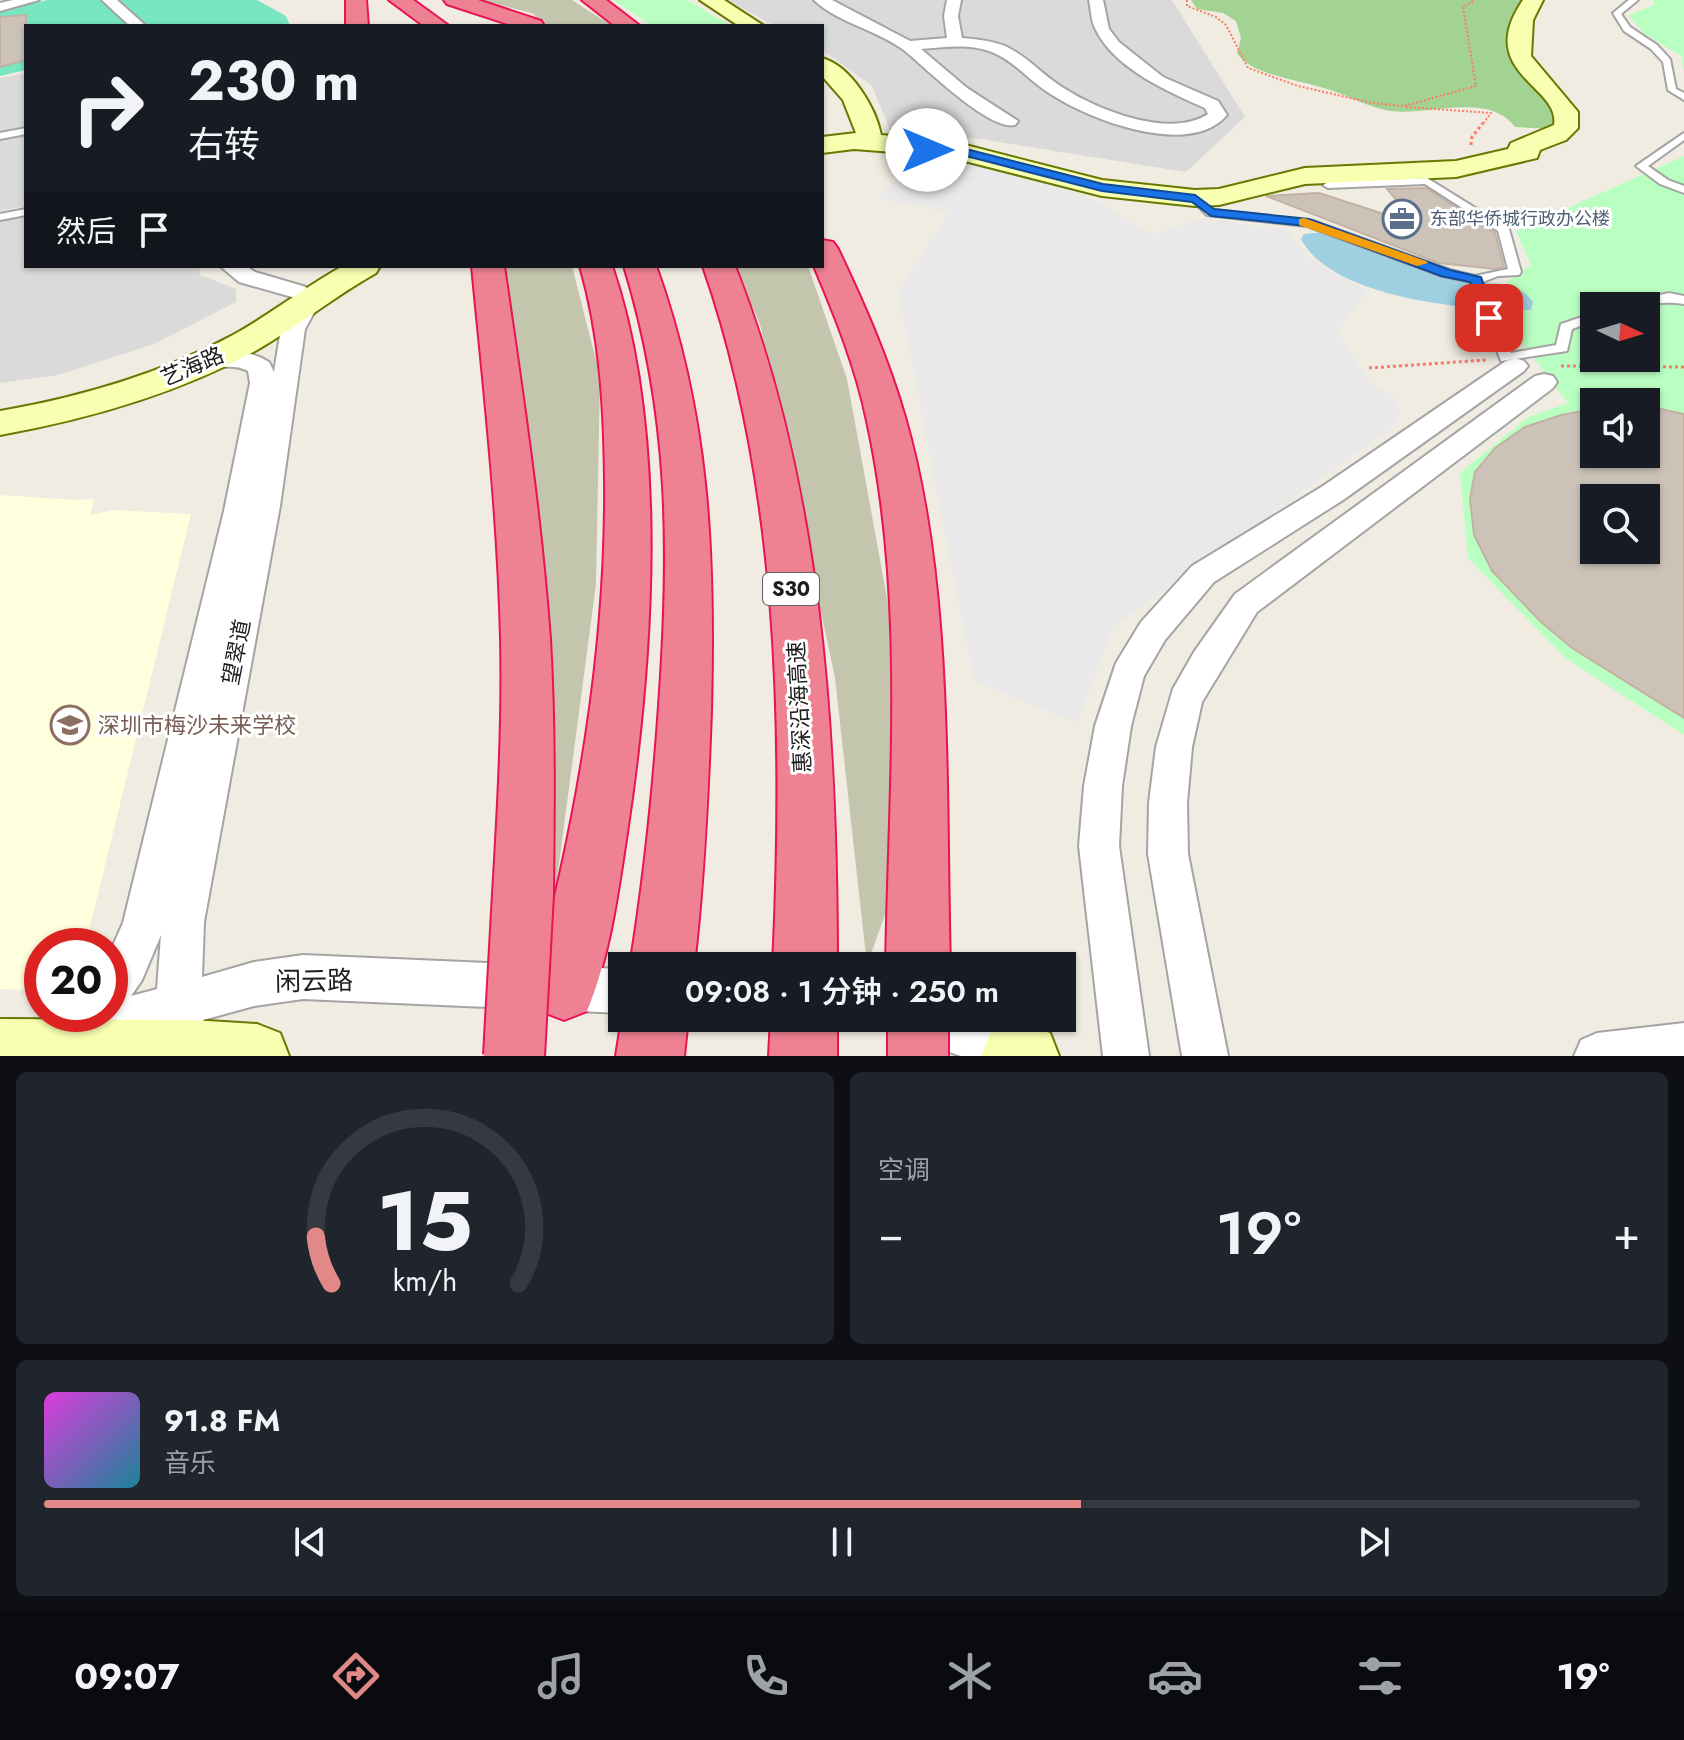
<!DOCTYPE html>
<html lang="zh">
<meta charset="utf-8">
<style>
:root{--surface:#171b24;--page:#20242c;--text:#f1f3f6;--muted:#9ea1a6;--line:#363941;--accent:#e08987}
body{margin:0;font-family:Jost,"Noto Sans SC",sans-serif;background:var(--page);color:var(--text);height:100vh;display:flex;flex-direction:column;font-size:30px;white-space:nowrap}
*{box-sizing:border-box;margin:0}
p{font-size:26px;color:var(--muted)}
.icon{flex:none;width:44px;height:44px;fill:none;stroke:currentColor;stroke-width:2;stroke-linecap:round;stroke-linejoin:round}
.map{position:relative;height:1056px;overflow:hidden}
.details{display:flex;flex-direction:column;gap:16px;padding:16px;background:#0d0f14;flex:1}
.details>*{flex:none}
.guide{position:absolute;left:24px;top:24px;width:800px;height:244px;border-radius:0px;box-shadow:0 2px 6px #0004;background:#171b24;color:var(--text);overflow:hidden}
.needle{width:52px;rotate:94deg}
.controls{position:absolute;left:1580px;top:292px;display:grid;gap:16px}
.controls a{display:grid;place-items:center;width:80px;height:80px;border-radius:0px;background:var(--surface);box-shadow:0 2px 6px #0004;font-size:40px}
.speed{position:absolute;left:24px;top:928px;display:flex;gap:16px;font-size:40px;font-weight:700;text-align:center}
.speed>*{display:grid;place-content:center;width:104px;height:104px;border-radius:50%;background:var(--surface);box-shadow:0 2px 6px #0004;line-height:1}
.speed .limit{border:12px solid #d22;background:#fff;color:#111}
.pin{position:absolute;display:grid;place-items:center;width:68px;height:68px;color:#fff;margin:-34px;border-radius:16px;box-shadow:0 4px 12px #0006}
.me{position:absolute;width:88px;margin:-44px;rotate:90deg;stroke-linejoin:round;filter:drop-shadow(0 0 6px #0008)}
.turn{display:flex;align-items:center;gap:28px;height:168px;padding:0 32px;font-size:36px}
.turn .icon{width:104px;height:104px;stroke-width:2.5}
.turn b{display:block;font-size:56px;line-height:68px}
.then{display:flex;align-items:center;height:76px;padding:0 32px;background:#0003;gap:16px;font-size:30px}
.big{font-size:60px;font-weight:600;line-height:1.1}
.details .card{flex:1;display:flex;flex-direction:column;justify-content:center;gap:12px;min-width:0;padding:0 28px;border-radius:12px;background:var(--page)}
.details .dial{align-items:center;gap:0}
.dial svg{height:208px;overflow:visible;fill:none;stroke:var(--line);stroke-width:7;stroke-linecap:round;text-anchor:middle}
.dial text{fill:var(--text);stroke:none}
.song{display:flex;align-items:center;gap:24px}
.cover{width:96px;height:96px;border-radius:12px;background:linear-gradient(135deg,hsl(300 70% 55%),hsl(190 70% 35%))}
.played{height:8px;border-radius:4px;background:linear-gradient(90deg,var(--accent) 65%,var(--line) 65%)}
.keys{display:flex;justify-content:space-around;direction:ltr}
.heat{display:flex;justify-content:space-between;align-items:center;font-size:44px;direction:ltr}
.details .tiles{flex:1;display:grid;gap:16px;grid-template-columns:1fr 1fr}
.card:last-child{grid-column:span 2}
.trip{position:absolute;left:608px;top:952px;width:468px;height:80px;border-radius:0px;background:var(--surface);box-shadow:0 2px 6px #0004;font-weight:600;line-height:80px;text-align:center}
.dock{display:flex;height:128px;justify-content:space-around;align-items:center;background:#090b0e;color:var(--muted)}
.dock .icon{width:56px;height:56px}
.dock .on{color:var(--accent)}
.dock b{font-size:36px;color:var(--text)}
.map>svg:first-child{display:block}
.residential{fill:#dbdada}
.education{fill:#feffdc}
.construction{fill:#c4c5ad}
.forest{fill:#a3d392}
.park{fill:#baffc2;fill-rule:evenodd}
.pitch{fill:#78e7c0}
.parking{fill:#e9e9e9}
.water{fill:#9ed0e2}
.building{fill:#ccc2b8;stroke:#c3b2a3;stroke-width:2;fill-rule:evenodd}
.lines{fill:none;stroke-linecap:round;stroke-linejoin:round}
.lane-casing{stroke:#a4a4a4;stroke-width:4}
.street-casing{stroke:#a4a4a4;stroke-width:4}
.secondary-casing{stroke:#677900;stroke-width:4}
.highway-casing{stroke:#ea1354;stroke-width:4}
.path-far1{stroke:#ff7a64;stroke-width:2;stroke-dasharray:2 2;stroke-linecap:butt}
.path{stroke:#ff7a64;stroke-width:3;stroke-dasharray:3 3;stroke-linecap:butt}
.lane{fill:#fff;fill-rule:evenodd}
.street{fill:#fff;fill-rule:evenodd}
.secondary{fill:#f8ffb1;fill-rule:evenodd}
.highway{fill:#ef8292;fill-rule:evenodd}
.highway-bridge-casing{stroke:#ea1354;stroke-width:64;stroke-linecap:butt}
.highway-bridge{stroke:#ef8292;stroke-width:60}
.route{fill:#1a73e8;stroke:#114b97;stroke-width:2}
.slow{fill:#f59e0b}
.labels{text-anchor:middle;stroke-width:6;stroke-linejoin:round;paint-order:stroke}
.far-service-label{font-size:18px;fill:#4e5e75;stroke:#fff;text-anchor:start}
.shield{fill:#fff;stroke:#616161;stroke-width:2}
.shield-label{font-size:20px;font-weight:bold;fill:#1d1d1d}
.street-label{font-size:22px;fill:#1d1d1d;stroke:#fff}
.education-label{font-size:22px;fill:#785e54;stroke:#fff;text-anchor:start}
.near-street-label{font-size:26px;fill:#1d1d1d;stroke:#fff}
</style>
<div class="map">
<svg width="1684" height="1056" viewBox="0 0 1684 1056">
<rect width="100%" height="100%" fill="#f0ece2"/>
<g class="residential">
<polygon points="727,0 1172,0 1245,117 1186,172 981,139 891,132 872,86 822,50 822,26 775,26"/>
<polygon points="26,73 26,127 0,132 0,78"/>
<polygon points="26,136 26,206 0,211 0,141"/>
<polygon points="26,215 26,266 199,266 200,275 236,289 236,302 154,344 58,375 0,383 0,220"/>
</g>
<polygon class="education" points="0,495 75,500 94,499 90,515 115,510 191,514 88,935 76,946 42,946 42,976 26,990 0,989"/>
<g class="construction">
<polygon points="481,0 572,0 612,26 547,26 532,13"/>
<polygon points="506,266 572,266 600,376 596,584 554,901 527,465"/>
<polygon points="737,266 808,266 847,379 898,658 887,909 867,965 835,678 761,328"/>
</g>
<path class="forest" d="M1191,0H1526L1512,52L1553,106L1558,119L1553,129L1515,127C1489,91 1427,116 1391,111C1370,108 1352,97 1333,91C1308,82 1279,79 1255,68C1248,64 1242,60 1237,53L1241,38L1236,21L1223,13L1197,9Z"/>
<g class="park">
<polygon points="613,0 687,0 731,26 652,26"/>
<polygon points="1654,0 1684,0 1684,73 1681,56 1645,34 1628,15 1654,5"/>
<path d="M1684,156V735L1565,658L1468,558L1460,473L1528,417L1568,403L1509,326L1507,281L1531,265L1516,231ZM1594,306H1646V358H1594ZM1594,402H1646V454H1594ZM1594,498H1646V550H1594Z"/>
</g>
<polygon class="pitch" points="48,0 257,0 286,16 290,26 26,26 26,70 0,76 0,10"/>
<polygon class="parking" points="970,158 1011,170 1097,201 1152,235 1205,218 1287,231 1308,258 1368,292 1337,331 1369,382 1397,400 1400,411 1397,424 1114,626 1076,723 974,681 898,291 950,212 879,198 905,169 952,178"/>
<path class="water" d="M1325,232C1369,241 1408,270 1453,280C1482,287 1513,275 1533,302L1531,310C1471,311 1332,299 1301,239L1304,234Z"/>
<g class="building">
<polygon points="26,15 26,60 0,67 0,17"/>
<polygon points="1426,188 1495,233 1504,267 1495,269 1439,263 1266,196 1319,193 1418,225 1387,189"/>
<path d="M1646,406L1684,414V718L1572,648L1541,622L1492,571L1474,535L1470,499L1475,472L1495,448L1525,427L1561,415L1594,409V454H1646ZM1594,498H1646V550H1594Z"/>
</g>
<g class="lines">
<g class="lane-casing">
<g id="lane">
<polygon points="1629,0 1638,0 1621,14 1630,27 1657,45 1670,59 1676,89 1684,93 1684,100 1668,90 1663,62 1651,49 1624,31 1613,13"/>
<polygon points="26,128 26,134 0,139 0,133"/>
<polygon points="1684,133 1684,140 1648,166 1668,180 1684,186 1684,193 1660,184 1636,166"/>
<polygon points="1427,178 1509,229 1521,272 1519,275 1498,276 1483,282 1511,353 1556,345 1561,324 1594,313 1594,321 1572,329 1567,351 1501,361 1471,282 1442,276 1307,226 1207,215 1190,198 1199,196 1214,210 1313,221 1450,270 1475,276 1508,269 1498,231 1425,184 1328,188 1323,185 1328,182"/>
<polygon points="26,209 26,215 0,220 0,214"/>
<path d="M1669,293L1684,296V304C1663,300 1642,306 1621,306L1623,303Z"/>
</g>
</g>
<g class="street-casing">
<g id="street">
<polygon points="13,0 39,0 0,11 0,3"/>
<polygon points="102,0 117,0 146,26 130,26"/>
<path d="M814,0H832L910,41L947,38L944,16L947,0H961L958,16L962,38C977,39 992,41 1005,46C1025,55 1039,71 1056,83C1091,108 1169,140 1208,114L1205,108C1169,92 1115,69 1096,30C1091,22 1091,9 1089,0H1103L1109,29L1119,42L1163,77L1218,101L1227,115C1189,159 1088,119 1049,93C1030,81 1015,62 994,53C972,43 944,47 921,49L967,88L1018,121L1015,125C989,131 926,68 905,51C878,30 838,23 814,0Z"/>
<path d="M220,266H246L255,272L306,287L309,292L307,295L316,297L320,302L305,329L280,506L204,922L202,977L254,962L303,955L622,969V1013L303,999L254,1006L203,1020L215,1052L213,1056H170L161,1033L87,1054L71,1047L64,1031L71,1015L110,1014V952L123,923L224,511L250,383L248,371C231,362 215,371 197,366L194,361L197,356C222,349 246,348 269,362L274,372L281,329L299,299L239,282ZM161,935L157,989L131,996L142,980Z"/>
<polygon points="1515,358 1524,361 1528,366 1524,371 1343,500 1214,582 1165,640 1144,676 1131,726 1122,786 1119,846 1149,1056 1103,1056 1079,846 1084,786 1095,726 1116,663 1141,622 1192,566 1323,486 1506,361"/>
<polygon points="1544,374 1553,376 1557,382 1553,388 1257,612 1202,702 1192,747 1187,803 1188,854 1228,1056 1182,1056 1148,854 1149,803 1156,747 1173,689 1194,652 1235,594 1535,376"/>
<polygon points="891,1018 985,1018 1049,1040 1056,1056 961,1056 897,1034"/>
<polygon points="1684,1023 1684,1056 1574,1056 1581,1040 1597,1033"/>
</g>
</g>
<g class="secondary-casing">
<g id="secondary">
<polygon points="700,0 724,0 764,26 739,26"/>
<path d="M1523,0H1543L1533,20L1531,56L1578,112V128L1566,140L1540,150L1537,158L1456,177L1305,184L1219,205L1195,206L1102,196L945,156L854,149L822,153V137L856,133L843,100L822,76V58C851,66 876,108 881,135L946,140L1102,180L1195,190L1219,189L1305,168L1456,161L1508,149L1511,143L1554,125C1561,86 1473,73 1523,0Z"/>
<path d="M343,266H380L376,273C335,296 298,326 257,350C177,394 89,419 0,435V411C81,397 160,374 233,335C271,314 305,287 343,266Z"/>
<polygon points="0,1019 192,1020 257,1024 280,1033 289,1056 0,1056"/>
<polygon points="1013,1024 1027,1024 1050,1033 1059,1056 981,1056 990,1033"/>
</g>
</g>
<g class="highway-casing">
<g id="highway">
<polygon points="346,0 366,0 368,26 346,26"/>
<polygon points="389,0 413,0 449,26 424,26"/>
<polygon points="444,0 478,0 541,21 544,26 514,26 447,4"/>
<polygon points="582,0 606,0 640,26 615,26"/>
<path d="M822,240L833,242L838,249C864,304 888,358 905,417C954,585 945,791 950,966H886C889,785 906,599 867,421C856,367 835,316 814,266H822Z"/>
<path d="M472,266H504C522,390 541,514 550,639C555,724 554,809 553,894L544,915L523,924L502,915L493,894C498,809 503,723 501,638C498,513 484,390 472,266Z"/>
<path d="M580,266H612C669,433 653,660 627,833C618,892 610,956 587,1011L564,1020L541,1011L532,988C577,821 607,651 605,477C604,405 600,335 580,266Z"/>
<path d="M624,266H656C710,416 715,553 711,711C708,796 704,881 694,966H630C644,880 653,793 659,706C670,551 670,415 624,266Z"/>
<path d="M703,266H735C822,486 837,732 837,966H773C784,735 780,486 703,266Z"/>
<polygon points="622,1018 688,1018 684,1056 616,1056"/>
<polygon points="771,1018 837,1018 837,1056 769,1056"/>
</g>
</g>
<g class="path-far1">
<polyline points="1187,0 1187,6 1216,17 1226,25 1248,68 1298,86 1372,103 1404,106 1476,86 1463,7 1475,0"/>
<polyline points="1406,107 1491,113 1482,125"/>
</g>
<g class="path">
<polyline points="1471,145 1472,137 1483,123"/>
<polyline points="1561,366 1684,367"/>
<polyline points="1369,368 1486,360"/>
</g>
<use href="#lane" class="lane"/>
<use href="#street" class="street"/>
<use href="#secondary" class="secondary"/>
<use href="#highway" class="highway"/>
<g class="highway-bridge-casing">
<g id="highway-bridge">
<polyline points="918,1018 918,1056"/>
<polyline points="514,1056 523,894"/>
</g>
</g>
<use href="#highway-bridge" class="highway-bridge"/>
</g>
<polygon class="route" points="921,142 970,150 1103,184 1195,195 1214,209 1309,219 1450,270 1481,277 1496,318 1494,321 1484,321 1470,282 1441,276 1307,226 1211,216 1192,202 1102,191 970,157 931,151 927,153 915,146"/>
<polygon class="slow" points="1304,218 1426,261 1428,263 1417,266 1299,225 1299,219"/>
<defs>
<g id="office-ring" transform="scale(2)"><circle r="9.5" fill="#fff" stroke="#5c6f8a" stroke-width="1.5"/><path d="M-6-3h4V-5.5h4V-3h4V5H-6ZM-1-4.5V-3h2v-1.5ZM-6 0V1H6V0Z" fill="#5c6f8a"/></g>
<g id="school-ring" transform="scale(2)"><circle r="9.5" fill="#fff" stroke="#8d6e63" stroke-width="1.5"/><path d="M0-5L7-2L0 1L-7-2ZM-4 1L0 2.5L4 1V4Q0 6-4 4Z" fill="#8d6e63"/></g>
</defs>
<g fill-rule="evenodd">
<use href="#office-ring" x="1402" y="219"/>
<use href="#school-ring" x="70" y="725"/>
</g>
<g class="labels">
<g class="far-service-label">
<text x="1430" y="225">东部华侨城行政办公楼</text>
</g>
<rect class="shield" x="763" y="573" width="56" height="32" rx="6"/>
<g class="shield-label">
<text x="791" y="596">S30</text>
</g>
<g class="street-label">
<text transform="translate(192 366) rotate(-23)" y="8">艺海路</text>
<text transform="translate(236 652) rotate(-79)" y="8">望翠道</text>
<text transform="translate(799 707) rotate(-93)" y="8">惠深沿海高速</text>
</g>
<g class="education-label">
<text x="98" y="733">深圳市梅沙未来学校</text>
</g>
<g class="near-street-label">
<text transform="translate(314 981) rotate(-1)" y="9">闲云路</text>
</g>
</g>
</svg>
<div class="controls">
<a><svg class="needle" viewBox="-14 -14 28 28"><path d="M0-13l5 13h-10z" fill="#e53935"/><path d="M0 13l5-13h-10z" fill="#9ea1a6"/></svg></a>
<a><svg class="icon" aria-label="sound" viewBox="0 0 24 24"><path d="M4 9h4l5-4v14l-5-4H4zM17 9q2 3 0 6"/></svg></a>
<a><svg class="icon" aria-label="search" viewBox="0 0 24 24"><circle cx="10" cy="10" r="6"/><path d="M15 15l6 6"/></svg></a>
</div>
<div class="speed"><div class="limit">20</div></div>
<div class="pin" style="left:1489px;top:318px;background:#d93025"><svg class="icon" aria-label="arrive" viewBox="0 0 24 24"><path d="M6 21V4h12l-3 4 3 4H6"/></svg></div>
<svg class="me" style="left:927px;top:150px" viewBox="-20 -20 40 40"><circle r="19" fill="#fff"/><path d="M0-13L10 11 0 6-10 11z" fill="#1a73e8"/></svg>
<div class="trip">09:08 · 1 分钟 · 250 m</div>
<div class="guide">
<div class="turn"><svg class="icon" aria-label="right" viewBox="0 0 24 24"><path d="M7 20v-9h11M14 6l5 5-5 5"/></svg><div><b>230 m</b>右转</div></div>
<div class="then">然后<svg class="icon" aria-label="arrive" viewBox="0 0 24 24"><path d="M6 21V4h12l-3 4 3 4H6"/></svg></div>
</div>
</div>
<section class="details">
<div class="tiles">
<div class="card dial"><svg viewBox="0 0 100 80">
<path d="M14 69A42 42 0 1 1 86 69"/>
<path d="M14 69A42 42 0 0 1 8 51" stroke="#e08987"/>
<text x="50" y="56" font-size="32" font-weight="700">15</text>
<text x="50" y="72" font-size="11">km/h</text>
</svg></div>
<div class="card"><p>空调</p>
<div class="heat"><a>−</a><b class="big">19°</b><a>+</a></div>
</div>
<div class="card">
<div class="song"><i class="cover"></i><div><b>91.8 FM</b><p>音乐</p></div></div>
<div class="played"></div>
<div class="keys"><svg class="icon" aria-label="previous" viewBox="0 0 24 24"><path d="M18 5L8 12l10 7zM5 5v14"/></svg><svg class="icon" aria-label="pause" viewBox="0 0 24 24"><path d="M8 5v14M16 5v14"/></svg><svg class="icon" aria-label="next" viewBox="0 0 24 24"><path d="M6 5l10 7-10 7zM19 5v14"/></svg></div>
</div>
</div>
</section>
<nav class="dock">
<b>09:07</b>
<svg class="icon on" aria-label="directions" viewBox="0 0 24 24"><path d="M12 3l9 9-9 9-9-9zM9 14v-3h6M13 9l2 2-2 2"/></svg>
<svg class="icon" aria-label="music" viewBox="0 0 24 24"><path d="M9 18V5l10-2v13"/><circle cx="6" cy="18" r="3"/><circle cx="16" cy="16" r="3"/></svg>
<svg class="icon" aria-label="phone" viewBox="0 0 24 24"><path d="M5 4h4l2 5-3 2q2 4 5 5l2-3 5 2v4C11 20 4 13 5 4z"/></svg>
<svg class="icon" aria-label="climate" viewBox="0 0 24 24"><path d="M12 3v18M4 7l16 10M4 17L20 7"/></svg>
<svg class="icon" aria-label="car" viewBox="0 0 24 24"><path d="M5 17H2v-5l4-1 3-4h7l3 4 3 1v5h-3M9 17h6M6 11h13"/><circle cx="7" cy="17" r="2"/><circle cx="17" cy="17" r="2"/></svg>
<svg class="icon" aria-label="filters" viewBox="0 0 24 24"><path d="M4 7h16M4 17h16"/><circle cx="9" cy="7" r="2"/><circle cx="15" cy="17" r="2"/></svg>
<b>19°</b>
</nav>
